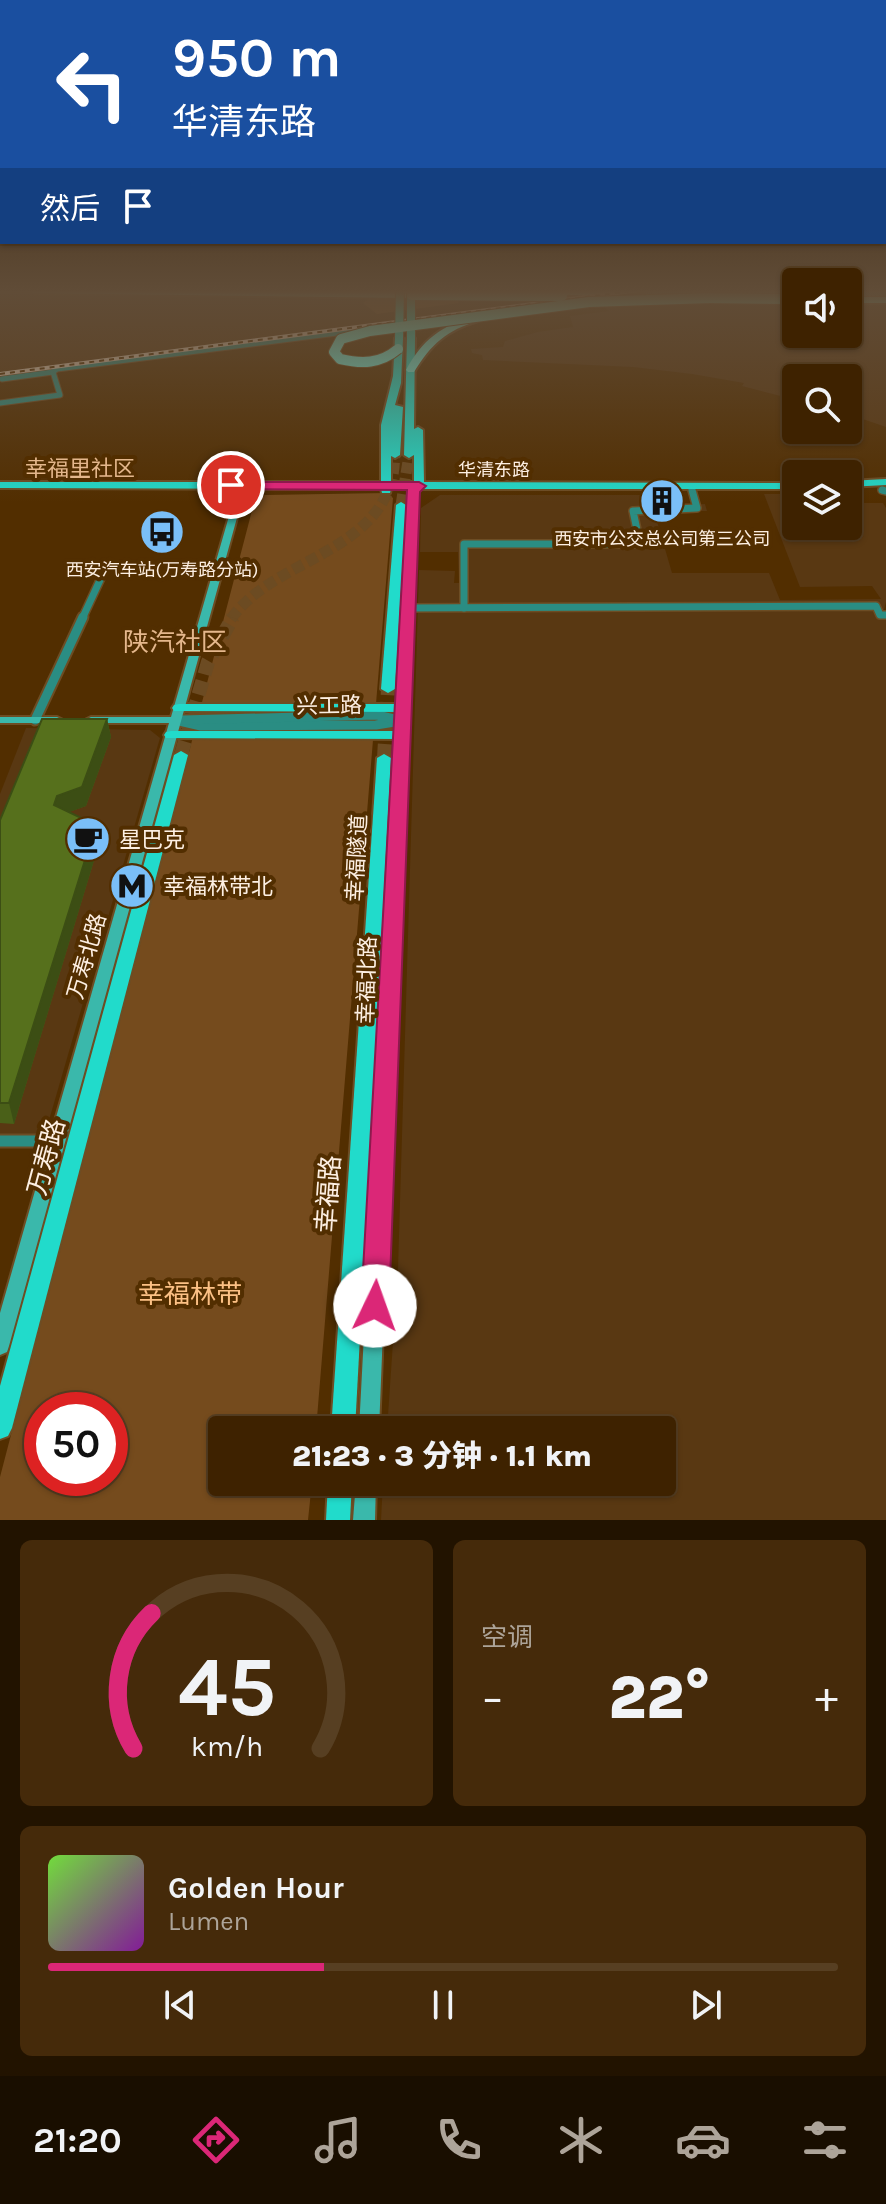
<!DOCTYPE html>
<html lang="zh">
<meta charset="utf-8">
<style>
:root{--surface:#3e2200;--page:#452a0a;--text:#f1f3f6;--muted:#ada499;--line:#573f22;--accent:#db2777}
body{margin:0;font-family:Karla,"Noto Sans SC",sans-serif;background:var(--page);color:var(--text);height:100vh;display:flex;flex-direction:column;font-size:30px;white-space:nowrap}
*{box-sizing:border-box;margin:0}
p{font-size:26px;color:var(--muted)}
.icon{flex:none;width:44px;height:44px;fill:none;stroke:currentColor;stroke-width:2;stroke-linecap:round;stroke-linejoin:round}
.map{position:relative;height:1520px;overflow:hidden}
.panel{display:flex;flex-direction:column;gap:20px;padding:20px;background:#221300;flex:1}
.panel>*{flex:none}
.banner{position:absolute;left:0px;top:0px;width:886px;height:244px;box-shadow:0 2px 6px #0004,0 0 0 2px var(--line);background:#1a4fa0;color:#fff;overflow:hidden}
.controls{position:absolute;left:782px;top:268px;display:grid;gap:16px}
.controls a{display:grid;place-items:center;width:80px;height:80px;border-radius:8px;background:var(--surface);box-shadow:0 2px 6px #0004,0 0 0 2px var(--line);font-size:40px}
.speed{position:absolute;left:24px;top:1392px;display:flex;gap:16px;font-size:40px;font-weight:700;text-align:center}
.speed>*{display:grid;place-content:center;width:104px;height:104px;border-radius:50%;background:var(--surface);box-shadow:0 2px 6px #0004,0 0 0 2px var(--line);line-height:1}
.speed .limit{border:12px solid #d22;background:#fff;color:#111}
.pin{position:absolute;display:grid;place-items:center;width:68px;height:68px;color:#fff;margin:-34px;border:4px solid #fff;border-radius:50%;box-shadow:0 2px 8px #0007}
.me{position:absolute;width:88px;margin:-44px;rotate:3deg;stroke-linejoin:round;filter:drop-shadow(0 0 6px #0008)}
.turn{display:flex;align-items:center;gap:28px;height:168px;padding:0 40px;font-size:36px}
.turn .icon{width:104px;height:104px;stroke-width:2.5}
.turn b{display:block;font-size:56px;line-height:68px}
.then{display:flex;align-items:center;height:76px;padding:0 40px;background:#0003;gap:16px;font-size:30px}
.big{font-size:60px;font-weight:800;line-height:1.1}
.panel .widget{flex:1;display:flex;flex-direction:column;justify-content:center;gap:12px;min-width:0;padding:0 28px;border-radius:12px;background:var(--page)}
.panel .dial{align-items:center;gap:0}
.dial svg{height:208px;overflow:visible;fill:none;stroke:var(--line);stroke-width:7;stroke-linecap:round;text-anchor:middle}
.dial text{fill:var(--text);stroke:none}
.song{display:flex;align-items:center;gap:24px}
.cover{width:96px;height:96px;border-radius:12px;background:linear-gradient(135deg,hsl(100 70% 55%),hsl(290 70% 35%))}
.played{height:8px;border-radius:4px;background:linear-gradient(90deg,var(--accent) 35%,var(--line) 35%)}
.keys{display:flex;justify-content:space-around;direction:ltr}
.heat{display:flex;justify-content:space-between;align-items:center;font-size:44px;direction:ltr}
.panel .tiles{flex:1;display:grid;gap:20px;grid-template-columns:1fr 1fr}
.widget:last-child{grid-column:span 2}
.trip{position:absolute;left:208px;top:1416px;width:468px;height:80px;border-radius:8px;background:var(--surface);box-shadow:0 2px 6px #0004,0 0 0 2px var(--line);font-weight:800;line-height:80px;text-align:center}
.tabs{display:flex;height:128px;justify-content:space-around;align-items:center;background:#190e00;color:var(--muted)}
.tabs .icon{width:56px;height:56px}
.tabs .on{color:var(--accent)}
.tabs b{font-size:36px;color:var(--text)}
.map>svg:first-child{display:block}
.built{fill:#593812}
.green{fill:#754b1d;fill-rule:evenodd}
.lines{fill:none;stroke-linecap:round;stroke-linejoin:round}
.primary-tunnel-far1{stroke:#6c4b22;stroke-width:11;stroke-dasharray:11 5;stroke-linecap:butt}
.primary-tunnel{stroke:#6c4b22;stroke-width:14;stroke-dasharray:14 7;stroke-linecap:butt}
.street-far3-casing{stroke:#6d4d24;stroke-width:7}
.street-far2-casing{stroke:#6d4d24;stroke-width:10}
.street-far1-casing{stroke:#6d4d24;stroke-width:13}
.street-casing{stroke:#6d4d24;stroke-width:15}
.secondary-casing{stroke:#6d4d24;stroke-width:4}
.primary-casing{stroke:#6d4d24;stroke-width:4}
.highway-casing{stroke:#6d4d24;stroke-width:4}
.street-far3{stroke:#2a8d83;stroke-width:5}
.street-far2{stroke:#2a8d83;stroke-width:7}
.street-far1{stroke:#2a8d83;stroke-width:9}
.street{stroke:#2a8d83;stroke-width:11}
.secondary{fill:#3ab8ab;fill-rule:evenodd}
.primary{fill:#21dbcb;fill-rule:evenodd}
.highway{fill:#6cf3e4;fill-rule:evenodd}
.rail-casing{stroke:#dbc9b5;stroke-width:4}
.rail{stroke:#522e00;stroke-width:2;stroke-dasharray:5;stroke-linecap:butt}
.primary-bridge-casing{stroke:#6d4d24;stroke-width:10;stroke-linecap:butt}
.highway-bridge-casing{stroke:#6d4d24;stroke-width:12;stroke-linecap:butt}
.primary-bridge{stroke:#21dbcb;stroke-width:8}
.highway-bridge{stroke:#6cf3e4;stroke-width:10}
.wall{fill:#4a6018}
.shaded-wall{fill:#3c4e14}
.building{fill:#56701c;stroke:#3c4e14;stroke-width:2}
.route{fill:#db2777;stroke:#8e194d;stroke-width:2}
.labels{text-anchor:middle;stroke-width:8;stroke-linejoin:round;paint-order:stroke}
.far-street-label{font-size:18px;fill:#fdefe2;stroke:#522e00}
.far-poi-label{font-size:18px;fill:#fdefe2;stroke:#522e00}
.far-quarter-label{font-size:22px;fill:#e4b78c;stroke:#522e00}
.street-label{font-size:22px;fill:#fdefe2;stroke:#522e00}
.poi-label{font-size:22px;fill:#fdefe2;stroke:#522e00;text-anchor:start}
.quarter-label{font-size:26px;fill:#e4b78c;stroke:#522e00}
.near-street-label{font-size:26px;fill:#fdefe2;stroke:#522e00}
.near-park-label{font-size:26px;fill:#fcc084;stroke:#522e00}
</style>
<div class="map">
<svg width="886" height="1520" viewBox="0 0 886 1520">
<rect width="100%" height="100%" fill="#522e00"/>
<g class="built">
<polygon points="0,292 254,299 534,298 545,305 0,375"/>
<polygon points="598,302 796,302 796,334 848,334 848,302 886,303 886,427 848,414 848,378 796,378 796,400 742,386 744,383 692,374 633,367 483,360 482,355 472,353 471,349 503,347 505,341 538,332 573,327 570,316 609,311"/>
<polygon points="764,494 796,494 796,526 848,526 848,503 883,503 886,508 886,602 882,617 886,618 886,1520 381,1520 383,1482 662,1482 662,1430 387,1430 398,1269 419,570 455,571 454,583 459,583 458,552 420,552 421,508 440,495 651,495 654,506 705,504 707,511 654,511 672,573 769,573 780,600 881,599 872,586 800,587"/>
<polygon points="26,728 150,730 160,738 45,1134 0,1134 0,794"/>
</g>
<g class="green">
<polygon points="368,299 456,299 459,303 377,314 363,303"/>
<path d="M387,493L393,498L316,1430H222V1482H312L308,1520H0V1477L255,499L265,495ZM42,1410H110V1478H42Z"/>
</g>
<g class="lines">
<g class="primary-tunnel-far1">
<polyline points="401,505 409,455"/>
<path d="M231,619C271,562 366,555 390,486C394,476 394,465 395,455"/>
</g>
<g class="primary-tunnel">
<polyline points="181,755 208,662 233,617"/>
<polyline points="384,758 388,689"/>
</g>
<g class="street-far3-casing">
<g id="street-far3">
<polyline points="848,293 886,293"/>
<polyline points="644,296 693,291 796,292"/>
<polyline points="2,379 53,372"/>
<polyline points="0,403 60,395 53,372 57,369 360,330"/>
</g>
</g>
<g class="street-far2-casing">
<g id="street-far2">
<polyline points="882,490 886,491"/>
<polyline points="407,608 876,606 880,615 886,615"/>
<polyline points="464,608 464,544 640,544 633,511 697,508 692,490"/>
<polyline points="82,619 101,578"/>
</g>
</g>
<g class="street-far1-casing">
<g id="street-far1">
<polyline points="35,720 83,617"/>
<polyline points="175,720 201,726 376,725 401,721"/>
<polyline points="182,720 377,715 394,719"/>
</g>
</g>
<g class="street-casing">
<polyline id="street" points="0,1141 57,1141"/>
</g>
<g class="secondary-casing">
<g id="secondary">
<polygon points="242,482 246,485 9,1346 7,1352 0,1355 0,1313 169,723 91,723 85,720 91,717 171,717 238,485"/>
<polygon points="419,483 423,486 418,491 412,608 379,1430 359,1430 402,608 410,490"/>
<polygon points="0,717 57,717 63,720 57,723 0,723"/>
<polygon points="356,1482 376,1482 375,1520 353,1520"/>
</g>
</g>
<g class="primary-casing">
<g id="primary">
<polygon points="399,336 403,338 401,383 395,405 403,407 400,455 395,458 391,456 391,482 414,482 414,455 409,458 404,455 407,338 411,336 415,338 414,429 418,427 423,430 424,482 796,483 796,489 391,489 390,493 382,493 381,489 0,488 0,482 381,482 381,425 393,376 395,338"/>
<polygon points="886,479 886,485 848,487 848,481"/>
<polygon points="401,502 406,505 395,689 388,693 381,689 396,505"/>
<polygon points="179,704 402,704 409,708 402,712 174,711 172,708 174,705"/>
<polygon points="171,731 401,731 408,735 401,739 166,738 164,735 166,732"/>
<polygon points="181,751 188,755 12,1428 8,1436 0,1439 0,1386 174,755"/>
<polygon points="384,754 391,758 355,1430 331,1430 377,758"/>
<polygon points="328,1482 352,1482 350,1520 326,1520"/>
</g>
</g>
<g class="highway-casing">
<g id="highway">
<polygon points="30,290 412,292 416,295 412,298 34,293"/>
<polygon points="510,290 599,290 606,293 602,296 514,293"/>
<rect x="848" y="297" width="38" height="6"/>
<path d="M475,316L478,317V321C447,330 431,344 414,372H408L406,370C422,340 442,325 475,316Z"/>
</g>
</g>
<use href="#street-far3" class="street-far3"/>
<use href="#street-far2" class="street-far2"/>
<use href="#street-far1" class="street-far1"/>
<use href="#street" class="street"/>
<use href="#secondary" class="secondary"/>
<use href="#primary" class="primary"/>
<use href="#highway" class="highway"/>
<g class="rail-casing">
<polyline id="rail" points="0,374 639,290"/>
</g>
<use href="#rail" class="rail"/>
<g class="primary-bridge-casing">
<g id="primary-bridge">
<polyline points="411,290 411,338"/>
<polyline points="399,338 400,290"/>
</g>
</g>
<g class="highway-bridge-casing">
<g id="highway-bridge">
<polyline points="412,295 562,296"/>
<polyline points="702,298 796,299"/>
<path d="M398,349C380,364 362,364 340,359L334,352L341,339L370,331L589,302L711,298"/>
</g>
</g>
<use href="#primary-bridge" class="primary-bridge"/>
<use href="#highway-bridge" class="highway-bridge"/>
</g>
<polygon class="wall" points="107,719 111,737 86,806 69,812 99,844 14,1124 0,1123 0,820"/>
<g class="shaded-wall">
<polygon points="107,719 111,737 86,806 61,815 54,805 57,796"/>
<polygon points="96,825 99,844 14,1124 9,1103"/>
</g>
<polygon class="building" points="42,719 107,719 82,787 57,796 54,805 96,825 9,1103 0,1103 0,820"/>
<linearGradient id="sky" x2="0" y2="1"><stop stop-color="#2d1900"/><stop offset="0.58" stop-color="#604c37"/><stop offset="1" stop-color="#604c37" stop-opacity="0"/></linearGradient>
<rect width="886" height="503" fill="url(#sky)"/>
<polygon class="route" points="226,482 419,482 426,486 420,492 389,1306 385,1315 375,1319 365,1315 361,1306 407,490 231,489 224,485"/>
<defs>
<g id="building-disc" transform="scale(2.3)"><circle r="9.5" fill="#7abff8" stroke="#522e00"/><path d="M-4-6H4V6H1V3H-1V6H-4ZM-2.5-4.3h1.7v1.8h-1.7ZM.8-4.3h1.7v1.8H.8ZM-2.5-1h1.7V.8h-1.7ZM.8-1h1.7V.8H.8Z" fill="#111"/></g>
<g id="bus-disc" transform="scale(2.3)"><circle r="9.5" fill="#7abff8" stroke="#522e00"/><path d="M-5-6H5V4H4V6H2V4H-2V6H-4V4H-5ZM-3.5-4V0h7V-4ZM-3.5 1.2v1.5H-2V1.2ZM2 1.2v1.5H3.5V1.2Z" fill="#111"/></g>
<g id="cafe-disc" transform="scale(2.3)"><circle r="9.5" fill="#7abff8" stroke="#522e00"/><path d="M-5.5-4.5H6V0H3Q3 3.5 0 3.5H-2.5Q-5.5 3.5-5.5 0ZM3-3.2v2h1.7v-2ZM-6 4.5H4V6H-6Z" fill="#111"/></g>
<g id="metro-disc" transform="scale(2.3)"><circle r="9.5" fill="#7abff8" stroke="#522e00"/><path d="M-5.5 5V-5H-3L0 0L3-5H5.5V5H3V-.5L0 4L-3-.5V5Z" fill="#111"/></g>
</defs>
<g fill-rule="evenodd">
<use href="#building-disc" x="662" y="501"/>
<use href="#bus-disc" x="162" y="532"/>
<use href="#cafe-disc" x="88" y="839"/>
<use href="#metro-disc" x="132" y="886"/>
</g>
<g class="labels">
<g class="far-street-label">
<text x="494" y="476">华清东路</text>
</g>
<g class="far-poi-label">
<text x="662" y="545">西安市公交总公司第三公司</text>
<text x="162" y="576">西安汽车站(万寿路分站)</text>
</g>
<g class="far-quarter-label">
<text x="80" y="476">幸福里社区</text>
</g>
<g class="street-label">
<text transform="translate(329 705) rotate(-1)" y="8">兴工路</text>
<text transform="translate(356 858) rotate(-87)" y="8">幸福隧道</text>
<text transform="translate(86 956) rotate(-74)" y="8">万寿北路</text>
<text transform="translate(366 980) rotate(-88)" y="8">幸福北路</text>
</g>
<g class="poi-label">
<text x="119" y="847">星巴克</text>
<text x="163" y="894">幸福林带北</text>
</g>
<g class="quarter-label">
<text x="175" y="651">陕汽社区</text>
</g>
<g class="near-street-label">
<text transform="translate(46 1157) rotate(-75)" y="9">万寿路</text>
<text transform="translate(328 1194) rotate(-86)" y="9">幸福路</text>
</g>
<g class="near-park-label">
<text x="190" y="1303">幸福林带</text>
</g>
</g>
</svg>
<div class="controls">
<a><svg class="icon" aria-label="sound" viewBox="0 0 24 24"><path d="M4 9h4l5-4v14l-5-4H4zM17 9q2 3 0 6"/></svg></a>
<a><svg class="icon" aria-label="search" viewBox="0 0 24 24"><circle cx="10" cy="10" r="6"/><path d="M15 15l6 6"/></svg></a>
<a><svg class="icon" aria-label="layers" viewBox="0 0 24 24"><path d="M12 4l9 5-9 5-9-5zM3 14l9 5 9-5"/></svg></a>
</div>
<div class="speed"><div class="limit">50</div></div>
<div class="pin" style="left:231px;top:485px;background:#d93025"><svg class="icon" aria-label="arrive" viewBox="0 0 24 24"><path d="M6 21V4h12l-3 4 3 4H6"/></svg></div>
<svg class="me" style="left:375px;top:1306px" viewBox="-20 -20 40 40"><circle r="19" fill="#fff"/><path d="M0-13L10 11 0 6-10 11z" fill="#db2777"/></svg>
<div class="trip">21:23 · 3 分钟 · 1.1 km</div>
<div class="banner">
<div class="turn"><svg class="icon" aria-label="left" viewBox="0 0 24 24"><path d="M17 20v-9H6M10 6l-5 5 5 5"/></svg><div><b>950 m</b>华清东路</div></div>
<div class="then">然后<svg class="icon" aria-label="arrive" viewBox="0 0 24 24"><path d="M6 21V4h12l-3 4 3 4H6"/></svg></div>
</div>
</div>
<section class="panel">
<div class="tiles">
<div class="widget dial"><svg viewBox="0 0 100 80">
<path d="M14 69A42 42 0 1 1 86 69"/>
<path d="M14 69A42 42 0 0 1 21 17" stroke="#db2777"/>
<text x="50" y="56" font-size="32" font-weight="700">45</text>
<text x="50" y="72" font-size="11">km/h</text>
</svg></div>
<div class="widget"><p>空调</p>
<div class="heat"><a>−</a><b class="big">22°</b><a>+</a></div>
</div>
<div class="widget">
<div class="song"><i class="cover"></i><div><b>Golden Hour</b><p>Lumen</p></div></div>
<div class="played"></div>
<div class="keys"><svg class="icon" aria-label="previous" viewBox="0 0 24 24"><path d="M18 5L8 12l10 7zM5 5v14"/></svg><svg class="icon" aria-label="pause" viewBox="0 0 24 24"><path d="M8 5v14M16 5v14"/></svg><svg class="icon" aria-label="next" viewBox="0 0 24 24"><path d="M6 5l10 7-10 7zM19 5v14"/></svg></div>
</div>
</div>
</section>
<nav class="tabs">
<b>21:20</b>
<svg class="icon on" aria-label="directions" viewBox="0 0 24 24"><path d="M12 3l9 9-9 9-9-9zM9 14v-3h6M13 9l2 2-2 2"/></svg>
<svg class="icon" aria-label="music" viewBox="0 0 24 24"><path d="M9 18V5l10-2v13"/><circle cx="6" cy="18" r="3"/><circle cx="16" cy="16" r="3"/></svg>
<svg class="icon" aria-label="phone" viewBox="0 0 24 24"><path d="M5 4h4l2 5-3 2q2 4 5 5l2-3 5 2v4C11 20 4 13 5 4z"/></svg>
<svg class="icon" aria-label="climate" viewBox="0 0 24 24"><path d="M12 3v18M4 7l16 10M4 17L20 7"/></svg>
<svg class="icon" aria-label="car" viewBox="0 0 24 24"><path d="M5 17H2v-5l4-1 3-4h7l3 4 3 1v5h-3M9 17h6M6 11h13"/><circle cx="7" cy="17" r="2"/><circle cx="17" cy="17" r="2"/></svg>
<svg class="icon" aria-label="filters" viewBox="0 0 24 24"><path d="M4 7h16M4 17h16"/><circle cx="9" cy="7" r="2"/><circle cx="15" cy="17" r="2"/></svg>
</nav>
